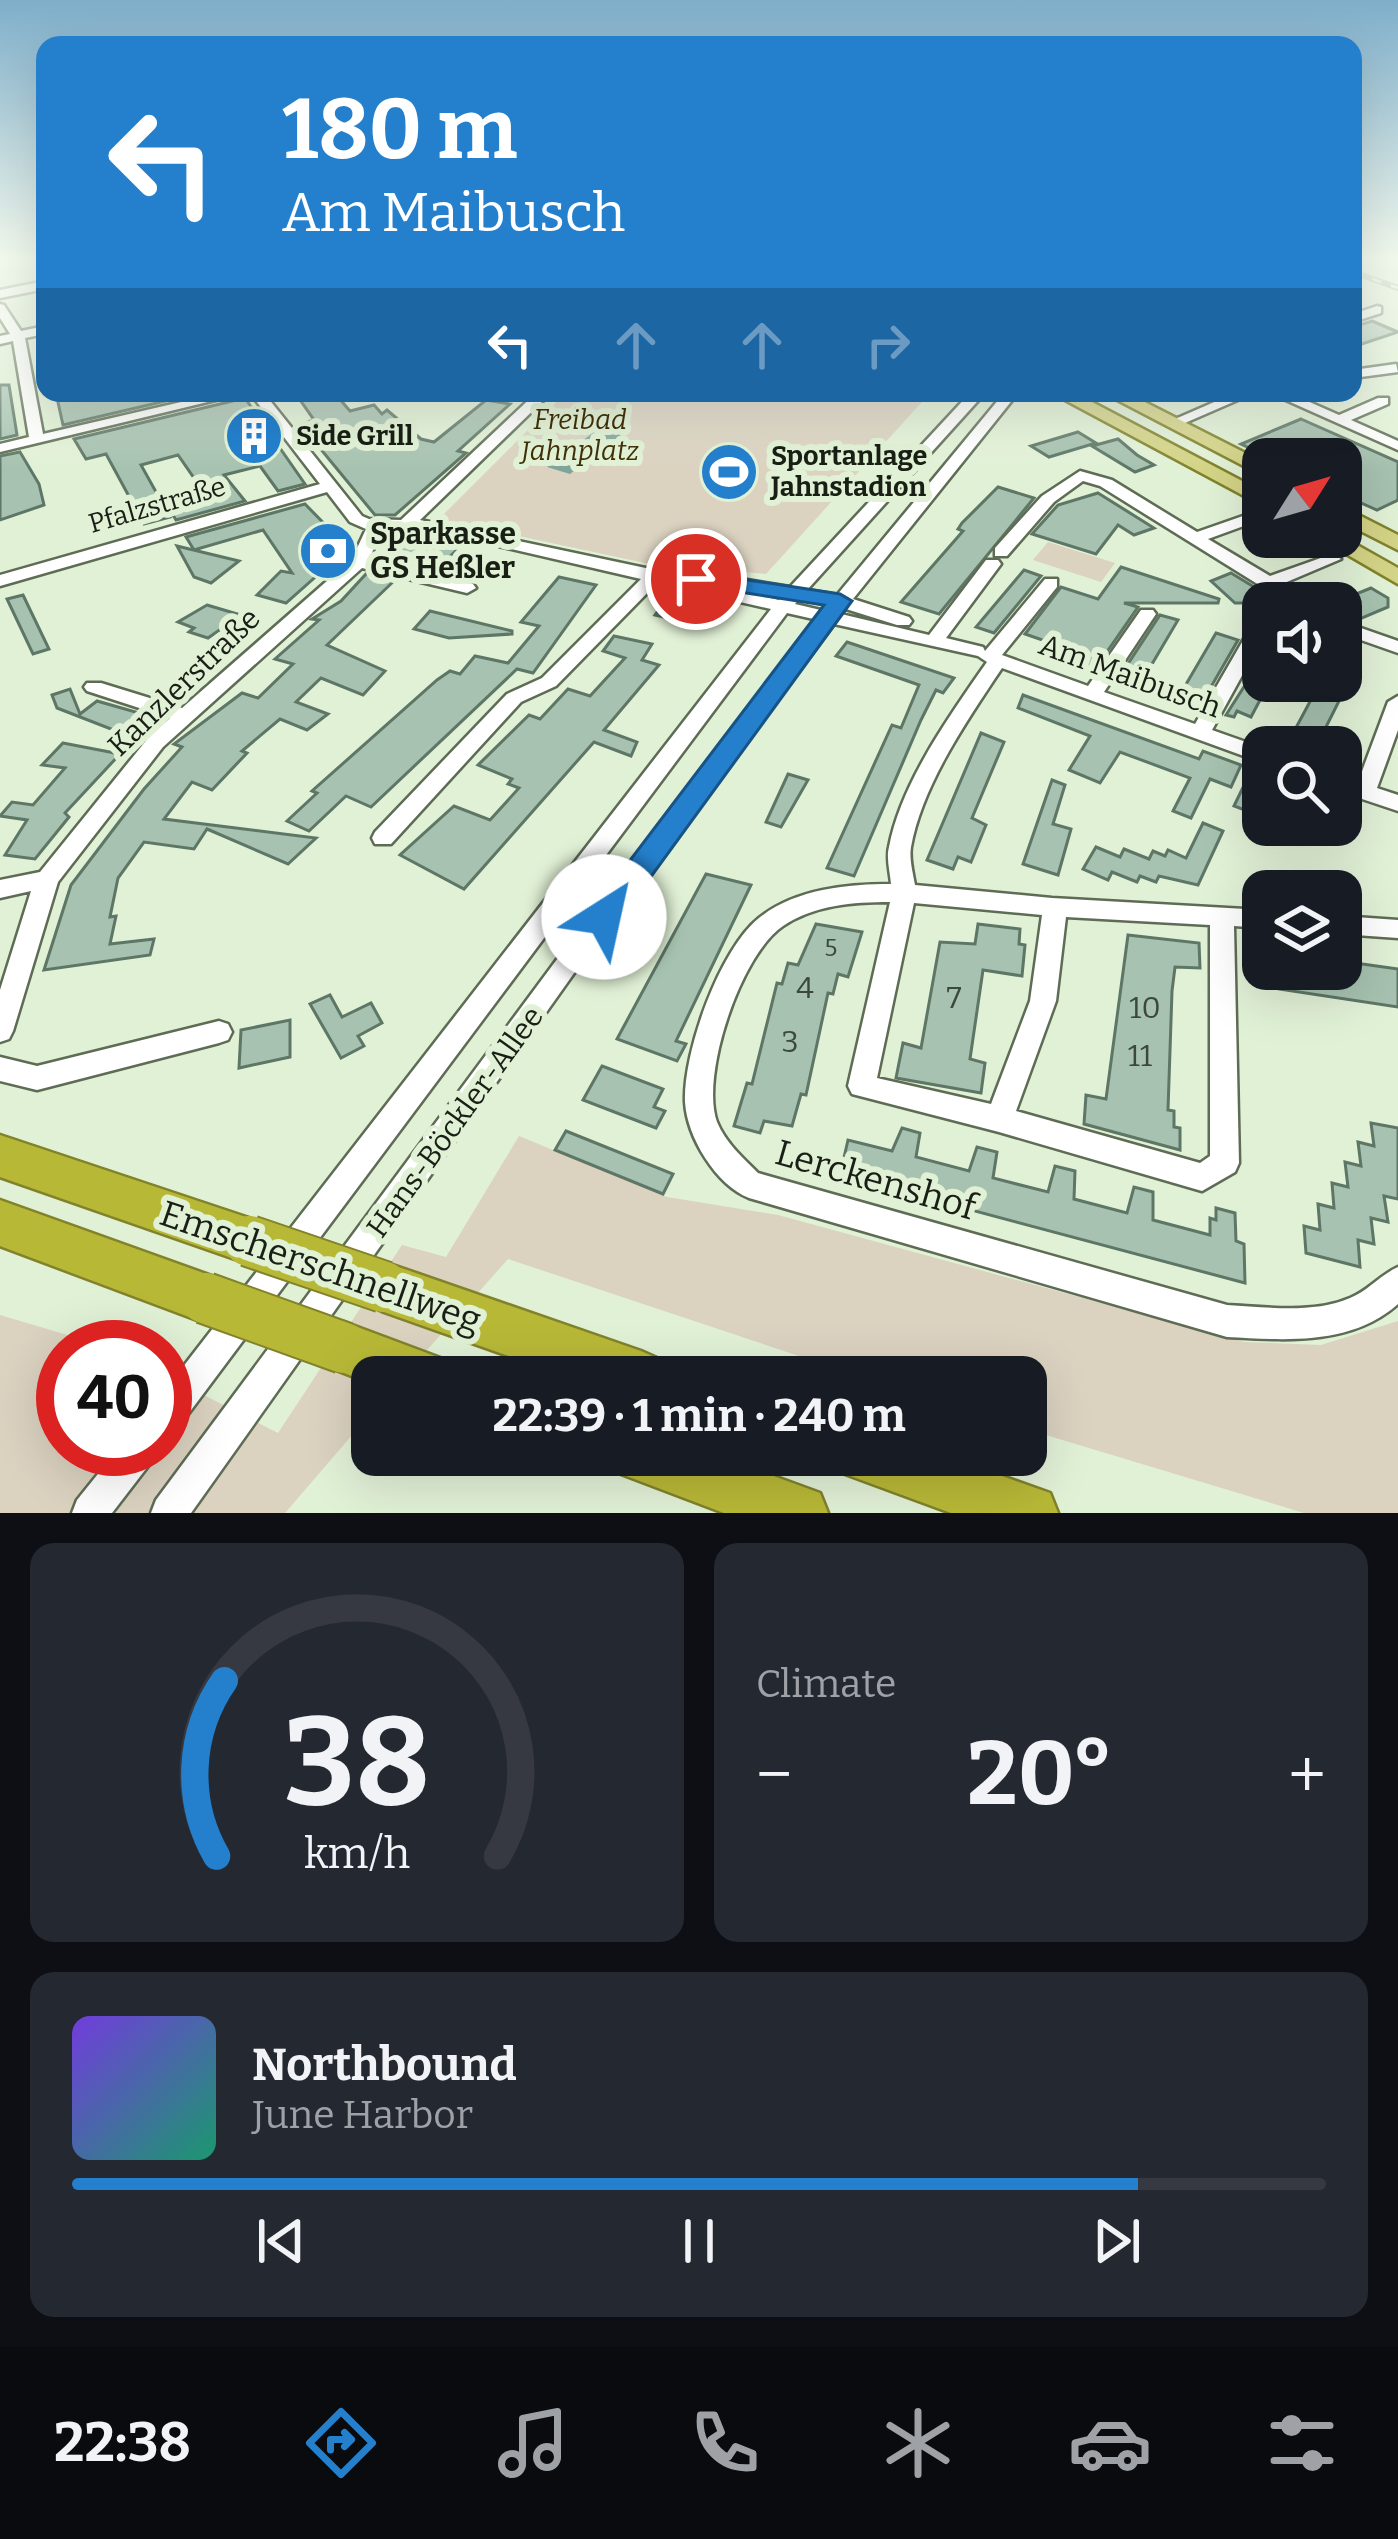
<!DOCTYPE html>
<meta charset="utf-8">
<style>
:root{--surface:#171b24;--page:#242831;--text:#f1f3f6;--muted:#9ea1a6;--line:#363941;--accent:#2480cc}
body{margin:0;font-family:Bitter,serif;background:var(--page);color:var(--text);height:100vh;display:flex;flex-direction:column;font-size:45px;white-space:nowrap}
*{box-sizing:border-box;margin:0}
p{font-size:39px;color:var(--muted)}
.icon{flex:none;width:66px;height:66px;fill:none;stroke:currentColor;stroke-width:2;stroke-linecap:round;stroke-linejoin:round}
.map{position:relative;height:1513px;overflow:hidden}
.panel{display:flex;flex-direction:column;gap:30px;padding:30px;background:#0d0f14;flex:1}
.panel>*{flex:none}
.hud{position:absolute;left:36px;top:36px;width:1326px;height:366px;border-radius:24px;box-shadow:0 12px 48px #0002;background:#2480cc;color:#fff;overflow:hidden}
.needle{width:78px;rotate:53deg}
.fabs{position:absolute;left:1242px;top:438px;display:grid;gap:24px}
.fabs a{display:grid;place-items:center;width:120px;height:120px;border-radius:24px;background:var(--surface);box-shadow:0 12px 48px #0002;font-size:60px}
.speed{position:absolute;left:36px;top:1320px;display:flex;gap:24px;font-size:60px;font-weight:700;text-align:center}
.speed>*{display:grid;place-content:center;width:156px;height:156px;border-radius:50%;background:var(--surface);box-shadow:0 12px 48px #0002;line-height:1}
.speed .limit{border:18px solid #d22;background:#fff;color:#111}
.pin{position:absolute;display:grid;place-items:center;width:102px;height:102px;color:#fff;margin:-51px;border:6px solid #fff;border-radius:50%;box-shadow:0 3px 12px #0007}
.me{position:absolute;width:132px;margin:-66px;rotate:35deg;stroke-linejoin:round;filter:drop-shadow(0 0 9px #0008)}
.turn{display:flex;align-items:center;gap:42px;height:252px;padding:0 48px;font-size:54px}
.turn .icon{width:156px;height:156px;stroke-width:2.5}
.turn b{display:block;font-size:84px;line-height:102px}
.lanes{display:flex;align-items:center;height:114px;padding:0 48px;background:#0003;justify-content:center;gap:60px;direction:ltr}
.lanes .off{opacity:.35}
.big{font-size:90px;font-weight:700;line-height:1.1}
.panel .tile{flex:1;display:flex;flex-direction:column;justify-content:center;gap:18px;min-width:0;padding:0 42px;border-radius:24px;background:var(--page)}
.panel .dial{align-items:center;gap:0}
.dial svg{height:312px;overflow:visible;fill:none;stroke:var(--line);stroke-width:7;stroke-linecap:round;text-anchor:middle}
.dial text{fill:var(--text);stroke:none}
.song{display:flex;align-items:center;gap:36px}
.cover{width:144px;height:144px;border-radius:18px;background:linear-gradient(135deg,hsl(260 70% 55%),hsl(160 70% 35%))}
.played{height:12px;border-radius:6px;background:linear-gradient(90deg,var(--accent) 85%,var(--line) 85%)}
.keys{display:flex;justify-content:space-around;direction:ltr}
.heat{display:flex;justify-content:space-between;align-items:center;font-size:66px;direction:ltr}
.panel .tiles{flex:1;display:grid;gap:30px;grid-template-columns:1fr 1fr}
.tile:last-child{grid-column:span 2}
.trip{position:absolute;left:351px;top:1356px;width:696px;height:120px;border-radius:24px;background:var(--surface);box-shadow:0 12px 48px #0002;font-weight:700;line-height:120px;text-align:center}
.dock{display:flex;height:192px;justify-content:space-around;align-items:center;background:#090b0e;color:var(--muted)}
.dock .icon{width:84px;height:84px}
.dock .current{color:var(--accent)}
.dock b{font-size:54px;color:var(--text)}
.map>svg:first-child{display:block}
.green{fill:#dbd2c0}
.water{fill:#7fa49c}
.building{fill:#a7c2b0;stroke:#5d7666;stroke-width:3}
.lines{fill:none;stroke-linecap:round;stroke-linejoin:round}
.minor-casing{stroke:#5e6c55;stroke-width:5}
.major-casing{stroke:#81822b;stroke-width:5}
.highway-casing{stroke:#81822b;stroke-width:5}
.minor{fill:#fff;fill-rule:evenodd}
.major{fill:#d4d487;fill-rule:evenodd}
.highway{fill:#b8b837;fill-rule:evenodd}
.rail-casing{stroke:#7f8977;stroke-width:6}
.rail{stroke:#e1f1d6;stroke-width:3;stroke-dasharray:10;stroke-linecap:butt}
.highway-bridge-casing{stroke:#81822b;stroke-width:54;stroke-linecap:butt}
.highway-bridge{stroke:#b8b837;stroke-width:50}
.route{fill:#2480cc;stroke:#175385;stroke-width:3}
.labels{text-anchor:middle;stroke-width:12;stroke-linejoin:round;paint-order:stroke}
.number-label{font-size:24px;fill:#3d483c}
.far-park-label{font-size:27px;font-style:italic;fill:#413109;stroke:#e1f1d6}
.far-poi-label{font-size:27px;font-weight:bold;fill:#1a1f16;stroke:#e1f1d6;text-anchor:start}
.far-street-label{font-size:27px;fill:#1a1f16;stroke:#e1f1d6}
.poi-label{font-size:30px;font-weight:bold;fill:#1a1f16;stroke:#e1f1d6;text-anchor:start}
.street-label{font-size:30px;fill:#1a1f16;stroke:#e1f1d6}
.near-number-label{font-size:30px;fill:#3d483c}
.near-street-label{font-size:36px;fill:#1a1f16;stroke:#e1f1d6}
</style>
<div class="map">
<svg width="1398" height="1513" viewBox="0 0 1398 1513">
<rect width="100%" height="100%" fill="#e1f1d6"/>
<g class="green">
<polygon points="565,393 930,393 766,574 645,563 439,519"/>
<polygon points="1048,542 1115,563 1101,582 1033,560"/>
<polygon points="519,1136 667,1197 778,1215 1244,1342 1321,1345 1398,1321 1398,1513 1304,1513 1026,1429 1026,1377 862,1377 508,1259 403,1377 372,1377 372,1412 285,1513 0,1513 0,1315 108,1347 63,1347 63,1449 165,1449 165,1375 278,1433 402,1245 446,1257"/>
</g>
<polygon class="water" points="606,423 629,429 570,474 547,467"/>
<g class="building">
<polygon points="1372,321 1398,332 1353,347 1353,327"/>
<polygon points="0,385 9,385 17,435 0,439"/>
<polygon points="56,393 129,393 136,400 168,393 200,393 63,425"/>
<polygon points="314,393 337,396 350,411 374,405 382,414 387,410 421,439 434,442 486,400 510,404 458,451 466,453 395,515 375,515 300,424 314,420 298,397"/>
<polygon points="245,398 305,484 278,491 260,466 224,475 245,501 176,520 167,505 205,494 178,455 141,465 170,517 144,524 106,454 86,459 74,439"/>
<polygon points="1301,419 1398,462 1398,500 1377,510 1341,494 1341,459 1273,459 1241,444"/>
<polygon points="1078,432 1096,443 1049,457 1031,446"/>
<polygon points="1118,439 1137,455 1154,465 1135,472 1092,446"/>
<polygon points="20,452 39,484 44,505 0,520 0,456"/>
<polygon points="998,487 1034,498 939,614 901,602 963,531 958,529 962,523"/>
<polygon points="1098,493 1154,528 1134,535 1118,525 1096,554 1032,534 1058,505"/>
<polygon points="305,504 348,548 286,603 257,595 281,571 292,573 263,530 194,550 186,537"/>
<polygon points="407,534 428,534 464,543 436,570 383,558"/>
<polygon points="177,546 239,561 211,583 194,577"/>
<polygon points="1121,567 1219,599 1218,603 1124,603 1138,607 1095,669 1074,661 1080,653 1025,634 1061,587 1098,599"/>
<polygon points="1024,570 1041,576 994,633 976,627"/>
<polygon points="1231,573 1264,593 1258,603 1235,603 1211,581"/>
<polygon points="366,574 395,580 327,645 385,671 363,695 321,678 296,702 328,714 307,730 280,719 242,751 247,753 212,790 192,782 164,819 316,838 288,864 207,829 194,849 144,842 118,878 110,917 116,916 110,944 154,939 150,955 44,970 71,885 144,789 182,747 174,744 242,693 258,698 293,664 275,659 319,620 312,619 341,601"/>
<polygon points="559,577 596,585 533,673 517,669 371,807 346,796 309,831 287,821 317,793 312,791 437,680 450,671 460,674 475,656 508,663 539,626 521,622"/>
<polygon points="1371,588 1388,598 1388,607 1355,621 1341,617 1341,609 1359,601 1351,596"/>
<polygon points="23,595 49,649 33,654 7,599"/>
<polygon points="666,600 705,608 695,624 655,615"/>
<polygon points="207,605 241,615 208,638 189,632 194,628 178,622"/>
<polygon points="430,611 512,631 512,634 449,638 414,629"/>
<polygon points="1160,615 1178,620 1152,664 1138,678 1122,673"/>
<polygon points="1216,633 1238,640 1200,706 1178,698"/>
<polygon points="614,636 652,644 642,660 659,665 604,730 637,742 631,756 594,742 464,889 400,855 454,806 490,820 519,788 508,784 512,779 478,765 529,715 540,719 568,689 590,696 625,658 603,651"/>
<polygon points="847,642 954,678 943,693 936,690 921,720 854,876 827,868 892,725 901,728 919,685 836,656"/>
<polygon points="1263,657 1263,681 1270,681 1251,717 1237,711 1234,717 1226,715"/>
<polygon points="1321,681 1349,681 1316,747 1295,747 1298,740 1291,737"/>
<polygon points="70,689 80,714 97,701 153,717 134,738 57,708 52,695"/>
<polygon points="1023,695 1199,759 1203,751 1241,765 1231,787 1210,779 1191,818 1173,811 1190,778 1120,752 1100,783 1069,770 1090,736 1018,708"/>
<polygon points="981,733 1004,742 972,818 986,825 971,862 958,857 953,869 927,860"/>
<polygon points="63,743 120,754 65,813 69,817 35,859 5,855 27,820 0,816 12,802 33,805 65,768 42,765"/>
<polygon points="788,774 808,780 781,827 766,822"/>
<polygon points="1052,780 1065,785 1053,824 1071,829 1058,875 1023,864"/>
<polygon points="1246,781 1263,787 1263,817 1234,806"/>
<polygon points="1203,823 1223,831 1198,885 1159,876 1156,882 1140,876 1137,882 1112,872 1108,880 1083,869 1096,847 1120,857 1124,849 1149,859 1153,851 1165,856 1168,850 1186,858"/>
<polygon points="706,874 751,885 676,1041 686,1044 677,1061 617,1039"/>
<polygon points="816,924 862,932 848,977 838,974 833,994 828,993 806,1095 801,1094 792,1126 764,1121 760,1133 734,1126 747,1083 752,1084 777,983 782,984 788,963 798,965"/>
<polygon points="978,924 1020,929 1019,944 1025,945 1022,976 983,970 970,1059 985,1063 981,1093 896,1078 903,1043 921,1048 940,942 975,944"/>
<polygon points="1128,935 1199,943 1200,968 1175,967 1172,991 1168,1110 1174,1111 1174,1127 1180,1128 1180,1150 1084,1124 1086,1095 1106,1099"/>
<polygon points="1341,961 1398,969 1398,1007 1279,989 1278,969 1341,969"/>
<polygon points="330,995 342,1017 371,1003 382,1023 358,1036 364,1046 341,1058 310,1004"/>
<polygon points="290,1020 290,1057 239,1068 241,1030"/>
<polygon points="602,1066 663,1089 654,1107 665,1111 656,1128 583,1100"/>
<polygon points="1371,1123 1398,1128 1398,1199 1384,1196 1388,1222 1371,1218 1374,1244 1358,1240 1360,1267 1306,1253 1304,1226 1320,1230 1318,1204 1334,1208 1332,1183 1348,1187 1345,1162 1361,1166 1358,1142 1374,1146"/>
<polygon points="902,1128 920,1133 916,1157 969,1171 977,1147 997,1152 993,1178 1048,1192 1055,1166 1075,1171 1074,1199 1127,1213 1134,1187 1153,1192 1153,1220 1210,1235 1210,1218 1216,1220 1216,1208 1235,1213 1236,1241 1244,1244 1245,1283 840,1175 848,1140 892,1151"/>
<polygon points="566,1131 673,1174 663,1194 555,1150"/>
</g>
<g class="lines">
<g class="minor-casing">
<g id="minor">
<polygon points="45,281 45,289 0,298 0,290"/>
<polygon points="0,304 4,305 21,331 45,326 45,334 25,338 43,434 220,393 245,393 0,452 0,444 29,437 13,341 0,344 0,336 10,334 0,318"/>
<polygon points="1377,306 1381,307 1381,313 1353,322 1353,314"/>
<polygon points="1396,364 1398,372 1353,378 1353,370"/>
<path d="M250,393H264L362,516L369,519L401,520L536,393H551L420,520L655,570L779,600L782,596L729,587L720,582L729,577L790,587L970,393H985L807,590L837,595L1004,393H1018L853,599L909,617L912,621L909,625H897L846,609L841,614L929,635L986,560H998L1001,564L946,638L983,647L985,651L1045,579H1057V587L1002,655L1088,686L1141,610H1153L1156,614L1104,692L1195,724L1245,637H1259L1261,641L1212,730L1263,748V763L1002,668C968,719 922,785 911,847C909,859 913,873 915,885L1052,898L1263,910V928L1234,926L1239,1163L1235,1172L1202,1191L999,1132L852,1094L848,1086L890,902C853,902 814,905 783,926C741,954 700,1075 717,1122C725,1142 743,1158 758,1173L1227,1305C1266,1307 1313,1314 1350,1298C1368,1291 1380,1275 1398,1267V1304C1351,1346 1285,1340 1227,1337L749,1198C716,1185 687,1137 685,1102C683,1052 720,949 759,918C795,889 847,884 891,884C890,872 886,858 889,847C901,783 950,715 987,662L978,656L834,624L589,952L191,1513H151L156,1500L572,939L818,620L787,613L177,1429L165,1434V1390L771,609L657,583L556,686L521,702L391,844H375L372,838L375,832L507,694L542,678L641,579L429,530L383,529L369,559L473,584L476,588L467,593L362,568L163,747L58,882L13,1031L9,1039L0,1042V990L31,891L0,898V880L40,872L149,737L170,718L87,691L84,687L87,683H101L182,708L352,559L366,529L350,522L327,492L0,586V575L320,484ZM799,599L830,605L825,611L795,604ZM914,903L1042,915L1030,1001L991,1104L877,1078ZM1066,917L1210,925V1156L1200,1163L1016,1111L1056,1001Z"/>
<polygon points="1235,393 1254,393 1178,426 1166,423"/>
<polygon points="1270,393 1289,393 1339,415 1378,398 1388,398 1388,404 1351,420 1398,441 1398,450"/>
<polygon points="1080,471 1112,480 1197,532 1263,509 1263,519 1208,539 1270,576 1332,554 1341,559 1282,584 1310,603 1288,603 1100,486 1083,481 1054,502 1007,556 995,556 995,548 1042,496"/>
<polygon points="1341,621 1398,641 1398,653 1341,633"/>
<polygon points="1398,696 1398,730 1377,788 1398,795 1398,811 1341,792 1341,777 1358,782 1388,702"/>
<polygon points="1341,916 1398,920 1398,938 1341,934"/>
<polygon points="219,1021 228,1024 232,1032 228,1040 219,1043 37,1090 0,1081 0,1057 37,1066"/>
<polygon points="118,1449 157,1449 152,1461 112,1513 72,1513 77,1500"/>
</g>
</g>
<g class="major-casing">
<g id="major">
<polygon points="1052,393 1075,393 1263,492 1263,506"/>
<polygon points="1104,393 1127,393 1263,462 1263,476"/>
<polygon points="1341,506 1398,535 1398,550 1341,521"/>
<polygon points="1341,536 1398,568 1398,584 1317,537"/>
</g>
</g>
<g class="highway-casing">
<g id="highway">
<polygon points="0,1135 249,1218 266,1225 273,1241 266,1257 249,1264 0,1177"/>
<polygon points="0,1200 223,1280 230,1298 223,1316 205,1323 0,1246"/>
<polygon points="384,1262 641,1351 659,1359 667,1377 568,1377 384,1312 367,1304 359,1287 367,1270"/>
<polygon points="344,1322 443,1359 451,1377 372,1377 372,1384 326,1366 318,1348 326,1330"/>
<polygon points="613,1455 716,1455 820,1493 828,1513 724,1513 621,1474"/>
<polygon points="837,1455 943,1455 1050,1493 1058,1513 951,1513 845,1474"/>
</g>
</g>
<use href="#minor" class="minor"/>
<use href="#major" class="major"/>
<use href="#highway" class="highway"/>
<g class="rail-casing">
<polyline id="rail" points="1353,272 1398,288"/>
</g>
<use href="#rail" class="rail"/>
<g class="highway-bridge-casing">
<g id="highway-bridge">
<polyline points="249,1241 384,1287"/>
<polyline points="205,1298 344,1348"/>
</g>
</g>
<use href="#highway-bridge" class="highway-bridge"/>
</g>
<linearGradient id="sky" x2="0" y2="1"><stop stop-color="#7eaeca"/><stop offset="0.55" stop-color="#f2f9ed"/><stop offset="1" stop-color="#f2f9ed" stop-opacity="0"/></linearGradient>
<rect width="1398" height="469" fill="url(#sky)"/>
<polygon class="route" points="696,572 840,594 852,601 615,926 593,926 588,917 593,909 824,605 688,584 688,574"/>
<defs>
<g id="building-disc" transform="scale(3)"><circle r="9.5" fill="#2480cc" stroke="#e1f1d6"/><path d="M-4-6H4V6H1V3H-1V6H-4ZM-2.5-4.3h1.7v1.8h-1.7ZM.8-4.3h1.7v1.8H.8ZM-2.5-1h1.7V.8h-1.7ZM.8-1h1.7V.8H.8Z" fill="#fff"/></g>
<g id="stadium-disc" transform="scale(3)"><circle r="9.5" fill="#2480cc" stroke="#e1f1d6"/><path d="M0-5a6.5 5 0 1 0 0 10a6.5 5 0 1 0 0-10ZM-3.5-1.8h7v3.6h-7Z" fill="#fff"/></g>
<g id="bank-disc" transform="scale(3)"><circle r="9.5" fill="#2480cc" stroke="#e1f1d6"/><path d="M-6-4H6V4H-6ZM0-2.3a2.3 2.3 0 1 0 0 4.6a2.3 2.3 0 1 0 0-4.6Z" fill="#fff"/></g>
</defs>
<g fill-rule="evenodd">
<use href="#building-disc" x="254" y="436"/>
<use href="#stadium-disc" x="729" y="472"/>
<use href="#bank-disc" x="328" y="551"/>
</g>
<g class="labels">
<g class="number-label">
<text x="831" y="956">5</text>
</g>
<g class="far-park-label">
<text x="580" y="429">Freibad<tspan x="580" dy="31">Jahnplatz</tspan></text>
</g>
<g class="far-poi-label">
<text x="296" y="445">Side Grill</text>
<text x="771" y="465">Sportanlage<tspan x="771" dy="31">Jahnstadion</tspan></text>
</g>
<g class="far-street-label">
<text transform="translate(157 505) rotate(-16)" y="9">Pfalzstraße</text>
</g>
<g class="poi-label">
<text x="370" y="544">Sparkasse<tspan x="370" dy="34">GS Heßler</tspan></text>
</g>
<g class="street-label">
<text transform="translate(1130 676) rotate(20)" y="10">Am Maibusch</text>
<text transform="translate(184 682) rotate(-44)" y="10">Kanzlerstraße</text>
<text transform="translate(455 1122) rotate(-54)" y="10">Hans-Böckler-Allee</text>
</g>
<g class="near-number-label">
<text x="805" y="998">4</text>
<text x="954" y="1008">7</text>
<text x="1145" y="1018">10</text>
<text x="790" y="1052">3</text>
<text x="1140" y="1066">11</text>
</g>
<g class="near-street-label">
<text transform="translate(876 1179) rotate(16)" y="13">Lerckenshof</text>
<text transform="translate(321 1266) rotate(19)" y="13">Emscherschnellweg</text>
</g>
</g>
</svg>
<div class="fabs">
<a><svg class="needle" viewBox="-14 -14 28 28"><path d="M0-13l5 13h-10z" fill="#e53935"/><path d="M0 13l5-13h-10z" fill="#9ea1a6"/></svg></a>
<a><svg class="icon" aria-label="sound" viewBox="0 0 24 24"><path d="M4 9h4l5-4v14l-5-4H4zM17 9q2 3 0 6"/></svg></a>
<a><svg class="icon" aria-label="search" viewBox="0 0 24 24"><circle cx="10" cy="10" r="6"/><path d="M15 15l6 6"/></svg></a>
<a><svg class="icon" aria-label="layers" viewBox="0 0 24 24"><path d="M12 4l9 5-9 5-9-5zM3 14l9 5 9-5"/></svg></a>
</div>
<div class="speed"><div class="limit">40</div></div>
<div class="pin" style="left:696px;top:579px;background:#d93025"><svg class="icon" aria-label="arrive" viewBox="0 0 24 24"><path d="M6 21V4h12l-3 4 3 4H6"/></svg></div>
<svg class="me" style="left:604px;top:917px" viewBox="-20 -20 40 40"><circle r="19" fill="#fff"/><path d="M0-13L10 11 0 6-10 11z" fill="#2480cc"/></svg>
<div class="trip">22:39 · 1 min · 240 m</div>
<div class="hud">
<div class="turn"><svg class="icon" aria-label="left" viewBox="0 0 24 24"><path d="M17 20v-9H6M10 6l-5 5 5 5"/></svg><div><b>180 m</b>Am Maibusch</div></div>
<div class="lanes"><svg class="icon" aria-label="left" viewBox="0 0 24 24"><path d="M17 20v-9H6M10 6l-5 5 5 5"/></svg><svg class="icon off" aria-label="ahead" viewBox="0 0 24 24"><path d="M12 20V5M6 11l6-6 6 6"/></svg><svg class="icon off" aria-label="ahead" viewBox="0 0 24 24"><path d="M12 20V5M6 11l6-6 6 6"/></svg><svg class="icon off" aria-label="right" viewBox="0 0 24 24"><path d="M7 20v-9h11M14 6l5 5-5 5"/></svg></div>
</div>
</div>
<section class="panel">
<div class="tiles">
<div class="tile dial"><svg viewBox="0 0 100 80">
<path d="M14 69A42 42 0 1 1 86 69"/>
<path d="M14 69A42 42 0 0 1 16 24" stroke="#2480cc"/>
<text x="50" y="56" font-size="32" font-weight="700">38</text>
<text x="50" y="72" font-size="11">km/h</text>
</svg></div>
<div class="tile"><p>Climate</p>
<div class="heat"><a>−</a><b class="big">20°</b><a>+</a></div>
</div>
<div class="tile">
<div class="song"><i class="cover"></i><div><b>Northbound</b><p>June Harbor</p></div></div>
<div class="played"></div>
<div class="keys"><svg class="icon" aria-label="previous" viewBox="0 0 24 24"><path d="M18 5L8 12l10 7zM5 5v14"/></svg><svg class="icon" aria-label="pause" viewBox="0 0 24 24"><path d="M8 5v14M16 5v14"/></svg><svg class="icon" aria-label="next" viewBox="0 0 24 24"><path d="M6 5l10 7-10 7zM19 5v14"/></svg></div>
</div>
</div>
</section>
<nav class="dock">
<b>22:38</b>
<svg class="icon current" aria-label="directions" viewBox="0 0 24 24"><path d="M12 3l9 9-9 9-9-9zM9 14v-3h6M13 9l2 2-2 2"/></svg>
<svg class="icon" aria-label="music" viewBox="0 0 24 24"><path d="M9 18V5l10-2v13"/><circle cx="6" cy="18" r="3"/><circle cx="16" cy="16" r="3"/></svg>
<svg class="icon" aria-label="phone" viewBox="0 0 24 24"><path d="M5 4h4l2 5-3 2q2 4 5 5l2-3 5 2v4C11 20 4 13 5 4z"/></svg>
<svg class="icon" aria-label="climate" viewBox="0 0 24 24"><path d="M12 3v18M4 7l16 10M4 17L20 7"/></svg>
<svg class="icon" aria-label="car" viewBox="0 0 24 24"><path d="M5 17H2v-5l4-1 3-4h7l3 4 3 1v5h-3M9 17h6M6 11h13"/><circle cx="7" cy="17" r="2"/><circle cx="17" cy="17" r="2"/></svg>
<svg class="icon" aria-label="filters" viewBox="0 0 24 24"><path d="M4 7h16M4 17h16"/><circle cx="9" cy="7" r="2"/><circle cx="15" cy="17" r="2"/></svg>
</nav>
